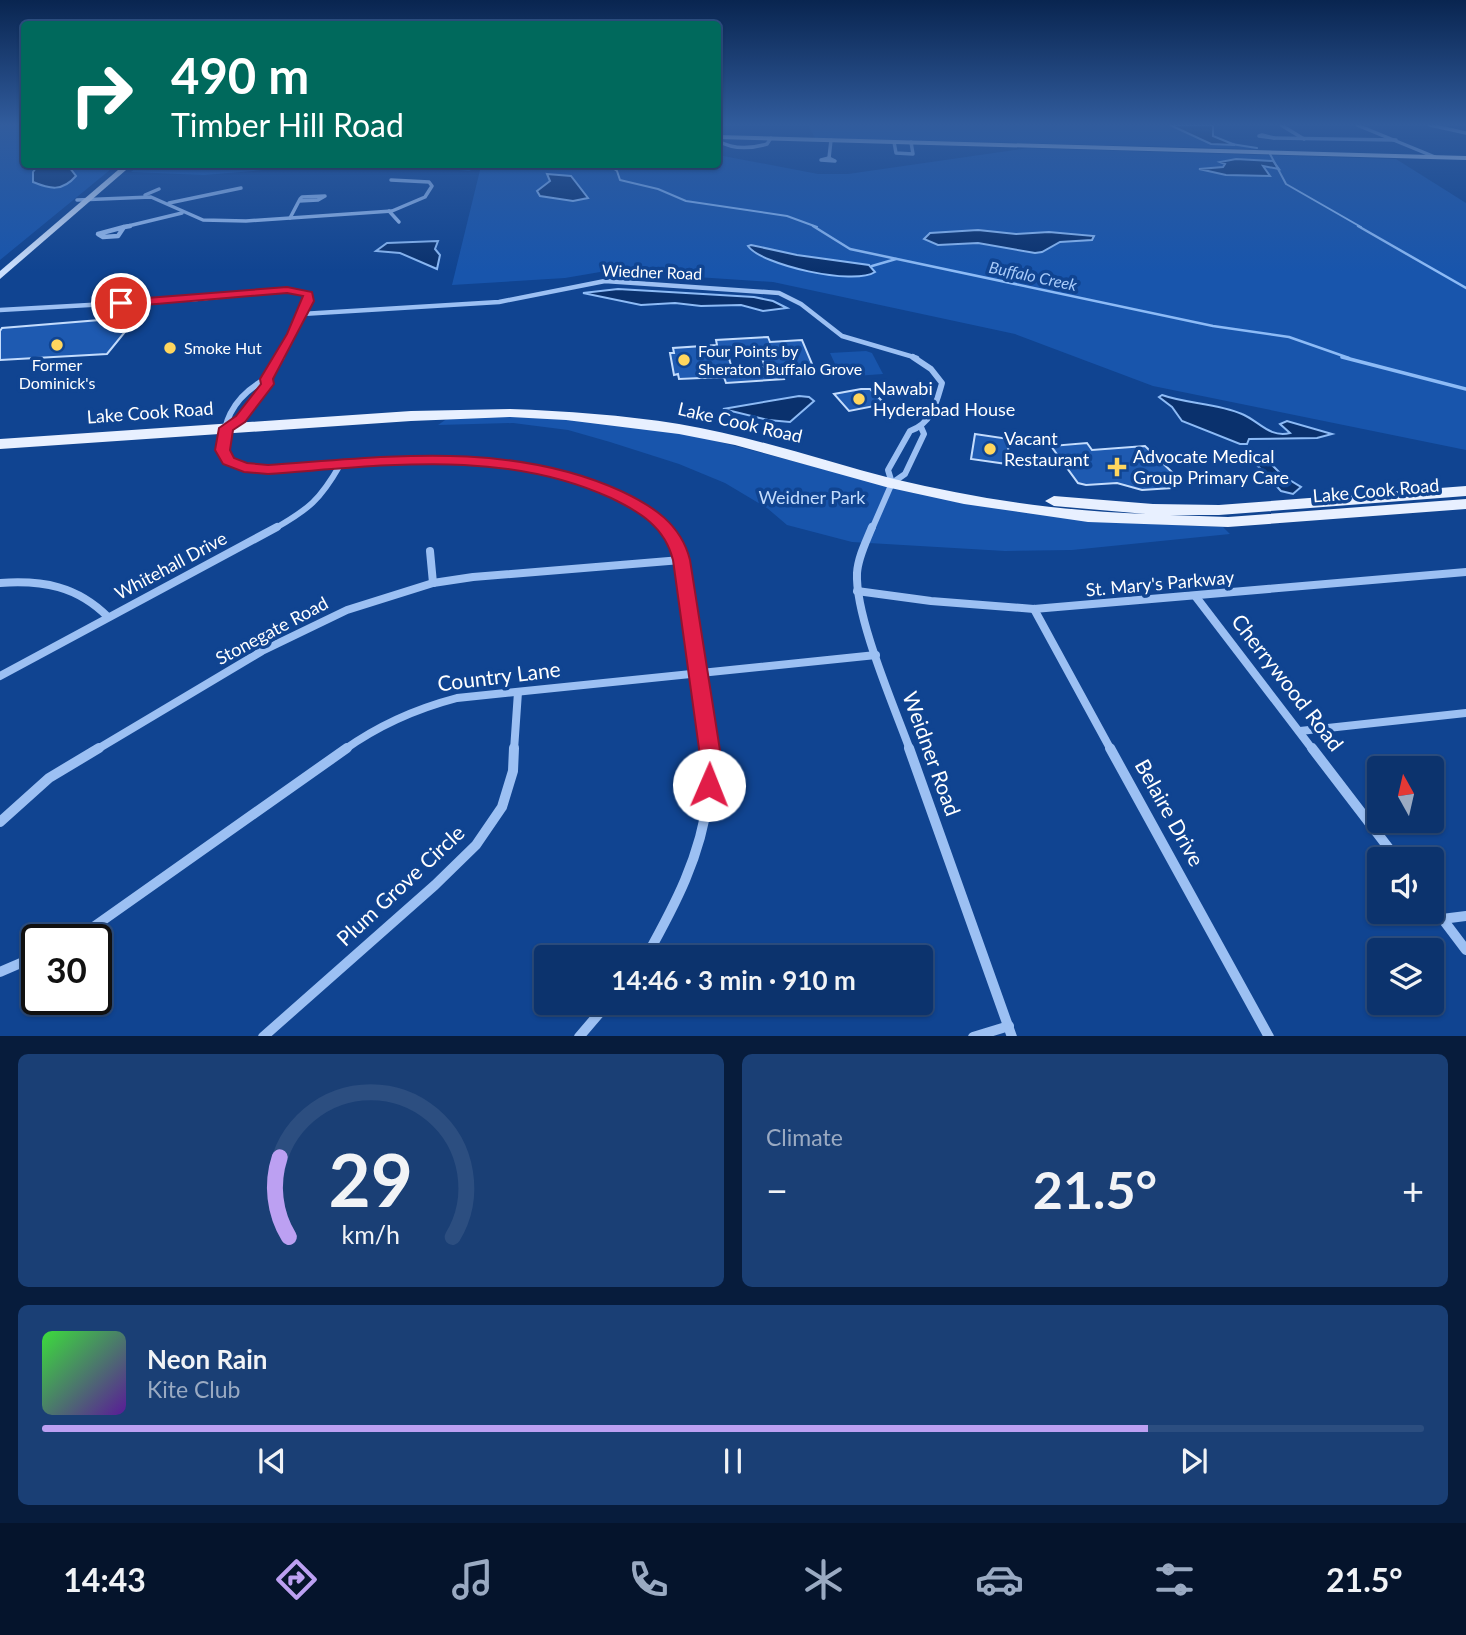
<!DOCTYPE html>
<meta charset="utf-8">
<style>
:root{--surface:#0c336d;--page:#1a3f75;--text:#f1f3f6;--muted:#9aaac2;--line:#2c4e80;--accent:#bca0f2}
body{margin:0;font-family:Lato,sans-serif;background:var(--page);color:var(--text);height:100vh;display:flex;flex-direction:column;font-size:26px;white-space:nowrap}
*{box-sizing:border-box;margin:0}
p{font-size:23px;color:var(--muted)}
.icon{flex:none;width:38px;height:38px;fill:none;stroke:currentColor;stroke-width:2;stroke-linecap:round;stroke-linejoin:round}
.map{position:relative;height:1036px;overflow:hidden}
.panel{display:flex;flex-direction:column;gap:18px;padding:18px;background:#071c3c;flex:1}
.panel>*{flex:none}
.top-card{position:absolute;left:21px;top:21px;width:700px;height:147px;border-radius:7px;box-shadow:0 2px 5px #0004,0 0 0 2px var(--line);background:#00695c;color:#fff;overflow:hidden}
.needle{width:46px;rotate:352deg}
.buttons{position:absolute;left:1367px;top:756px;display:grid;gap:14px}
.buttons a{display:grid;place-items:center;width:77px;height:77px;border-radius:7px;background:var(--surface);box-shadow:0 2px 5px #0004,0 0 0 2px var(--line);font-size:35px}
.speed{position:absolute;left:21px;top:924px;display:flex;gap:14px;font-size:35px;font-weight:700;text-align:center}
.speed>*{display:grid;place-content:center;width:91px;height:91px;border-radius:50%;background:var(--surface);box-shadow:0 2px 5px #0004,0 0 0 2px var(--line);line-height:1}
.speed .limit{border:4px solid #111;border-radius:10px;background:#fff;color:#111}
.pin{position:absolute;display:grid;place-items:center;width:60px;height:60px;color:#fff;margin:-30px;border:4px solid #fff;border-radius:50%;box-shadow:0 2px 7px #0007}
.me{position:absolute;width:77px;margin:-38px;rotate:1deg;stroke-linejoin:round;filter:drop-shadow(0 0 5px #0008)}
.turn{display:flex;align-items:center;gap:24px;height:147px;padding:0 35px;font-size:32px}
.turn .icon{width:91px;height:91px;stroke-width:2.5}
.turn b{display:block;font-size:49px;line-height:60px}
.big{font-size:52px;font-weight:700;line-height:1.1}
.panel .widget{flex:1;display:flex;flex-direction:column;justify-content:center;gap:10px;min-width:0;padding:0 24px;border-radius:10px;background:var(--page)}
.panel .dial{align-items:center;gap:0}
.dial svg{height:182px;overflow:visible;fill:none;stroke:var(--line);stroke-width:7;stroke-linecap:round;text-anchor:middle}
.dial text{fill:var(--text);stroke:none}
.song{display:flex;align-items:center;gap:21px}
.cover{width:84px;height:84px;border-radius:10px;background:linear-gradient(135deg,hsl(120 70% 55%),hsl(270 70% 35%))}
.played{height:7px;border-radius:4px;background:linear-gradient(90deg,var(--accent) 80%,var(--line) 80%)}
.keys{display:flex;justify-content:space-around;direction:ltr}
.heat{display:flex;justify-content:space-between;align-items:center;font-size:38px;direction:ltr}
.panel .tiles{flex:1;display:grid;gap:18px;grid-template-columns:1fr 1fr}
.widget:last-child{grid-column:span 2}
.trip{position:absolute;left:534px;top:945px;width:399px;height:70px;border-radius:7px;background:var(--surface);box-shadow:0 2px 5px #0004,0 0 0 2px var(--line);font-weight:700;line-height:70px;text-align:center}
.dock{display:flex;height:112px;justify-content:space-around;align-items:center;background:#05142c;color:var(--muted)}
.dock .icon{width:49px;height:49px}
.dock .selected{color:var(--accent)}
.dock b{font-size:32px;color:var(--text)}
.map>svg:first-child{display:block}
.green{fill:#1855ac}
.water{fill:#0a316d;stroke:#8dbbf6;stroke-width:2}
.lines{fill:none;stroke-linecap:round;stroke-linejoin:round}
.stream-far2{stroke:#8dbbf6;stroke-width:2}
.stream-far1{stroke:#8dbbf6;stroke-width:2.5}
.stream{stroke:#8dbbf6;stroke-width:3.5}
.building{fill:#1e5ab1;stroke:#c3dcfd;stroke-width:2;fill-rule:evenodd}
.street-far4{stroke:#9cc0f3;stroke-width:3.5}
.street-far3{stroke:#9cc0f3;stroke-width:4.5}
.street-far2{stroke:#9cc0f3;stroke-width:6}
.street-far1{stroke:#9cc0f3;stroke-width:8}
.street{stroke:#9cc0f3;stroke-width:10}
.secondary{fill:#cbdffd;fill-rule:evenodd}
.primary{fill:#e8f0ff;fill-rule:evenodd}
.route{fill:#e11d48;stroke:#92132f;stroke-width:2}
.poi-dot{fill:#ffd65e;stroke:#104491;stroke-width:2.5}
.labels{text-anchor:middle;stroke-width:7;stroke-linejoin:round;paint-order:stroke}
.far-street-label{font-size:16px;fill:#fff;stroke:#104491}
.far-water-label{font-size:16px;font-style:italic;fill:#a8cbfa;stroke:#104491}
.far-poi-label{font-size:16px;fill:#fff;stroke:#104491;text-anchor:start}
.poi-label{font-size:18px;fill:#fff;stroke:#104491;text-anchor:start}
.street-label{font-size:18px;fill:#fff;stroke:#104491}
.park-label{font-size:18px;fill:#c3dcfd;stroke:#104491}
.near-street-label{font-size:21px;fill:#fff;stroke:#104491}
</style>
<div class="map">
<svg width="1466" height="1037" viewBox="0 0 1466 1037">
<rect width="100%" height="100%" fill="#104491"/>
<g class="green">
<polygon points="0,125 24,125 24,164 116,165 0,260"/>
<polygon points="808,125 1213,125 1213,135 1217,138 1258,149 815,138"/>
<polygon points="1028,148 1396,159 1466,203 1466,450 1153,386 1015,334 773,282 606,271 565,278 452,285 481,166 469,171 407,165 718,164 718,155 818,174 848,174"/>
<polygon points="139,165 139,164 323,165 204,175 131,172"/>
<polygon points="866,351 872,353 883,374 841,377 830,353"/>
<polygon points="451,416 555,418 685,433 866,480 1128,523 1223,527 1230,534 1072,550 1005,551 852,542 787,525 767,508 725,483 679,464 610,442 568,430 513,423 438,425"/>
</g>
<g class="water">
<polygon points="1170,125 1213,125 1213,136 1235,145 1211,144"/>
<polygon points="1236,159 1273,161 1279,169 1263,166 1270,176 1226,175 1199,169 1223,167 1225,164 1220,162"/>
<path d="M39,164L76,165L70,168L76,176C62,192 50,189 33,182V172Z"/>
<polygon points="547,174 571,176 588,198 573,201 540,196 537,191 550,181"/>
<polygon points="978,230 1016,234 1049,232 1094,236 1092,240 1060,242 1042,252 1035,253 978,243 938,245 924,239 930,233"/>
<polygon points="438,241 435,249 440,255 437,269 400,253 376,251 387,243"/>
<path d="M751,245L797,255L869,265L875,272C854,286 761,265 748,246Z"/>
<polygon points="618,289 754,297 773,301 787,308 763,311 741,305 701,306 675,303 641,305 583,293"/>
<path d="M1162,395C1187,404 1217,403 1242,414C1259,421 1269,438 1290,433L1280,424L1287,421L1332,434L1317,438L1249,439L1247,444H1240L1182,421L1172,407L1159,397Z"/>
<polygon points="799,396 809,397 814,401 790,422 768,420 723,409"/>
<polygon points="1256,458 1265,458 1283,476 1301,487 1293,494 1281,491 1256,464"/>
</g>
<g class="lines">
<g class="stream-far2">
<polyline points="1231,144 1257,148"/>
<polyline points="1270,154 1286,184 1361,227"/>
<polyline points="169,164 242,168 266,164"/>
<polyline points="607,164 617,171 620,180 658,189 686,201 787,216 817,227"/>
</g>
<g class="stream-far1">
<polyline points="813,226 850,249 1213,326 1289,337 1349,358"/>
<polyline points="1358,226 1466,288"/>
<polyline points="872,266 896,259"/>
</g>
<polyline class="stream" points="1342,357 1466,389"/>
</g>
<g class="building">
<polygon points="137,317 107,354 0,360 0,331 2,328"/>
<path d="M768,337L770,342L802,340L815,371L782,373L784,379L726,383L724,377L679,379L678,374L674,375L670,353H674L673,348L717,345L716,340ZM759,349L765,367L732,369L727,351Z"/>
<polygon points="861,389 870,389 885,404 849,411 834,394"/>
<polygon points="975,434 1009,439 1007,464 971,459"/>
<polygon points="1087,443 1092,450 1145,446 1178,478 1172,488 1142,490 1117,483 1086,485 1078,483 1051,446"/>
</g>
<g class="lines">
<g class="street-far4">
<polyline points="1281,125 1304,139"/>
<polyline points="1357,125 1435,157"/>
<polyline points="1430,125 1466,133"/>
<polygon points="1262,135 1274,138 1259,136"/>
<polyline points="1274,138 1396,140"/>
<path d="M718,141C734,150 750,149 767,144L771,138"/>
<polyline points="894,142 896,153 913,154 911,142"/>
<polygon points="829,158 835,161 821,160"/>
<polyline points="829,158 831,140"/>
<polyline points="145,195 159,189"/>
<polyline points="77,200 151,197 203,220 246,221 392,211 425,197 432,186 429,182 391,180"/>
<polyline points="169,203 241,188"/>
<polyline points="389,211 399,222"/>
<polyline points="290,218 300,199 302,197 325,196 318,200 299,201"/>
<polyline points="124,227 182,213"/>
</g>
<g class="street-far3">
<polygon points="124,227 118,236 103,237 98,234"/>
<polyline points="124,227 130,226"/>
<polyline points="0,310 196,299 287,290 309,294 299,325 281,358"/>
<polyline points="302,314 499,302 605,281 779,293 801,304 842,336 917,358"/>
</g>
<g class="street-far2">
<path d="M266,379C234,396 216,426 228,461L244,467L268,470C386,462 574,438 667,529"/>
<polyline points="227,428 241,419 268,384 266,379 282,357"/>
<path d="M892,483L888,470L910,431C932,423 936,404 942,383L931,369L913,357"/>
<path d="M274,529C309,509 320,500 340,465"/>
<polyline points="872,529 892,483 905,474 924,434 921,427"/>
</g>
<g class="street-far1">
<polyline points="665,527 677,541 710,750"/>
<path d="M872,527C866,542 858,557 857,573C855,617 894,706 910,750"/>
<polyline points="430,551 433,583"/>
<path d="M0,583C43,580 77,586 108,617"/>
<polyline points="857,591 931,601 1034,609 1466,572"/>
<polyline points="1196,597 1313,750"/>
<polyline points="1034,609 1111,750"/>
<polyline points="0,676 277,527"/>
<polyline points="1300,731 1466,713"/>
<polyline points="96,750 262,651 347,610 433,583 473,577 681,560"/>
<path d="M344,750C379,725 415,709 457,698L876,655"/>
<polyline points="514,750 518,692"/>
</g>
<g class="street">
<polyline points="909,748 1012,1037"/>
<polyline points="1110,748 1269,1037"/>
<polyline points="1312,748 1397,859"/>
<polyline points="0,822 49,778 99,748"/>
<polyline points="1432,905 1466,950"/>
<polyline points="1442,919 1466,916"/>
<polyline points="70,940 92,928 347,748"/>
<path d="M646,957C675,905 701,856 708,797C710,780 712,765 710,748"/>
<polyline points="0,972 37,956"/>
<polyline points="263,1037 435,885 476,845 502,807 513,771 514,748"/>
<polyline points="579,1037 608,1003"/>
<polyline points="973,1037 1009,1026"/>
</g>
<g class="secondary">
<polygon points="718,135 1466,156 1466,160 718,139"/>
<polygon points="125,164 133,164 0,279 0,271"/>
</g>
<path class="primary" d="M510,409C566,411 623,415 679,424C752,436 823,461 894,479C977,499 1061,511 1146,514L1054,506L1045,501L1054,496L1153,504L1219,505L1466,486V496L1219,515H1170L1228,517L1466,499V509L1228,527L1088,522L964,504L886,487L735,445L679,434L566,420L510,417L411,421L0,449V439L411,411Z"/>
</g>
<linearGradient id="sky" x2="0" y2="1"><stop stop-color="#092550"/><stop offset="0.46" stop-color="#315c9d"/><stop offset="1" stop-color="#315c9d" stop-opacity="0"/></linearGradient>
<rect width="1466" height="271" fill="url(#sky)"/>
<path class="route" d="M287,287L312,292L314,301L273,379L274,384L245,422L233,430L230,450L234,458L247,463L268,465C386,457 509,440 621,491C653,506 681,524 690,560L722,763L717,792L709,795L701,792L698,785L701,763L673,560C665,527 640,512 611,498C503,448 383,466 268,474L244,472L223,464L215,450L219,428L236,416L261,384L260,379L287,334L303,296L287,293L121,307L115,303L121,300Z"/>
<g class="poi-dot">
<circle cx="57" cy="345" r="7"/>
<circle cx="170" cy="348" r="7"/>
<circle cx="684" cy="360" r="7"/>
<circle cx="859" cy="399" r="7"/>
<circle cx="990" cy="449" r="7"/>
<path d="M1113.5 456.5h7v7h7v7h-7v7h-7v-7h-7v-7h7z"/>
</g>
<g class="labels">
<g class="far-street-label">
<text transform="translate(652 272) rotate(2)" y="6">Wiedner Road</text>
</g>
<g class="far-water-label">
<text transform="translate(1033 276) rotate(12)" y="6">Buffalo Creek</text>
</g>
<g class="far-poi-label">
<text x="184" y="354">Smoke Hut</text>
<text x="698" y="357">Four Points by<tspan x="698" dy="18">Sheraton Buffalo Grove</tspan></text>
<text x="57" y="371" text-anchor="middle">Former<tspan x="57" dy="18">Dominick's</tspan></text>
</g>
<g class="poi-label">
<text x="873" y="395">Nawabi<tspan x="873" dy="21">Hyderabad House</tspan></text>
<text x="1004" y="445">Vacant<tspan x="1004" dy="21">Restaurant</tspan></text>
<text x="1133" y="463">Advocate Medical<tspan x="1133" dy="21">Group Primary Care</tspan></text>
</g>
<g class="street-label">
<text transform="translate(150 413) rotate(-4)" y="6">Lake Cook Road</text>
<text transform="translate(740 423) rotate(13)" y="6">Lake Cook Road</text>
<text transform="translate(1376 491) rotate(-5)" y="6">Lake Cook Road</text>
<text transform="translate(171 566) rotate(-28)" y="6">Whitehall Drive</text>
<text transform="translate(1160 584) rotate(-5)" y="6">St. Mary's Parkway</text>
<text transform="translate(272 631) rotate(-28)" y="6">Stonegate Road</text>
</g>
<g class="park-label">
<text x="812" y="504">Weidner Park</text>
</g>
<g class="near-street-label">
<text transform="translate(499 677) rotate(-7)" y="7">Country Lane</text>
<text transform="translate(1287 683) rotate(52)" y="7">Cherrywood Road</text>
<text transform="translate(931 754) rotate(70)" y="7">Weidner Road</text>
<text transform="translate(1169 813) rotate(61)" y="7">Belaire Drive</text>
<text transform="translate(401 886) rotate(-43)" y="7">Plum Grove Circle</text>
</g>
</g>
</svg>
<div class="buttons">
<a><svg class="needle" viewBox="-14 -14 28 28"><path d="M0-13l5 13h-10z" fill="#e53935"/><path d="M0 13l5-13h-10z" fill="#9aaac2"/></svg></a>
<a><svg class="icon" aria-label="sound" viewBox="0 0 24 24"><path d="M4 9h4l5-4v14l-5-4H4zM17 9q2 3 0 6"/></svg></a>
<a><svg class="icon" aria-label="layers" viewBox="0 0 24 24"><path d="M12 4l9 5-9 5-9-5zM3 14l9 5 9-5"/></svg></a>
</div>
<div class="speed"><div class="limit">30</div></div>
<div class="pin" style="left:121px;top:303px;background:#d93025"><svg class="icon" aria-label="arrive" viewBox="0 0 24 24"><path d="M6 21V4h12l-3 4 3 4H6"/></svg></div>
<svg class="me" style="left:709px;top:785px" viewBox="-20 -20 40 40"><circle r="19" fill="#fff"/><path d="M0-13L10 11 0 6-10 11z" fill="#e11d48"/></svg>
<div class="trip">14:46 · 3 min · 910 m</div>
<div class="top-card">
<div class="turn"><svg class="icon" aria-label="right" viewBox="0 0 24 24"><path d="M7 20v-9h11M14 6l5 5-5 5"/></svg><div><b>490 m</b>Timber Hill Road</div></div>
</div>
</div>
<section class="panel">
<div class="tiles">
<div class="widget dial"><svg viewBox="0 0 100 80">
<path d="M14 69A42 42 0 1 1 86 69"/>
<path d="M14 69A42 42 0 0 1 10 34" stroke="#bca0f2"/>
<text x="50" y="56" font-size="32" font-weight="700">29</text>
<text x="50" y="72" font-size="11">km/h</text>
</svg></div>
<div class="widget"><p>Climate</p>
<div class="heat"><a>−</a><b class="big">21.5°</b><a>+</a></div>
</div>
<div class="widget">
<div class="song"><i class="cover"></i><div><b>Neon Rain</b><p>Kite Club</p></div></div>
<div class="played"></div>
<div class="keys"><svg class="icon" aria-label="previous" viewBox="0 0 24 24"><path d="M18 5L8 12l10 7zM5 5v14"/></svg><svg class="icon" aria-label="pause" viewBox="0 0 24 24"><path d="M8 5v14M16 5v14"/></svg><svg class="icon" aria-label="next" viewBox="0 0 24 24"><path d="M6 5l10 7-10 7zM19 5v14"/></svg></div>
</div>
</div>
</section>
<nav class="dock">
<b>14:43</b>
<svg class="icon selected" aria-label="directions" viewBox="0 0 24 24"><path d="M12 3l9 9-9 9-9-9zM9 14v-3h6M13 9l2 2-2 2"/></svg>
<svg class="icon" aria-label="music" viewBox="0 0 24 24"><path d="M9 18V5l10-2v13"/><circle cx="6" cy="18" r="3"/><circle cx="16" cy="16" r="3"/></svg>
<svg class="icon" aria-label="phone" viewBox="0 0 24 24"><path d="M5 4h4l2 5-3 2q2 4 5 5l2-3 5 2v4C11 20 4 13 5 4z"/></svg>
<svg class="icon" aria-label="climate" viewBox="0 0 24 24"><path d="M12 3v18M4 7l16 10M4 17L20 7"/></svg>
<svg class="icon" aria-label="car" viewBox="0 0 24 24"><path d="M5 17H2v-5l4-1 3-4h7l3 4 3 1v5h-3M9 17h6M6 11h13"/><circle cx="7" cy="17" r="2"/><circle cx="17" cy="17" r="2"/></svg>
<svg class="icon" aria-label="filters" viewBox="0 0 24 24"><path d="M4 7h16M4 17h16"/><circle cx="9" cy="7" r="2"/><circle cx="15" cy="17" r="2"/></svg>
<b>21.5°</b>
</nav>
